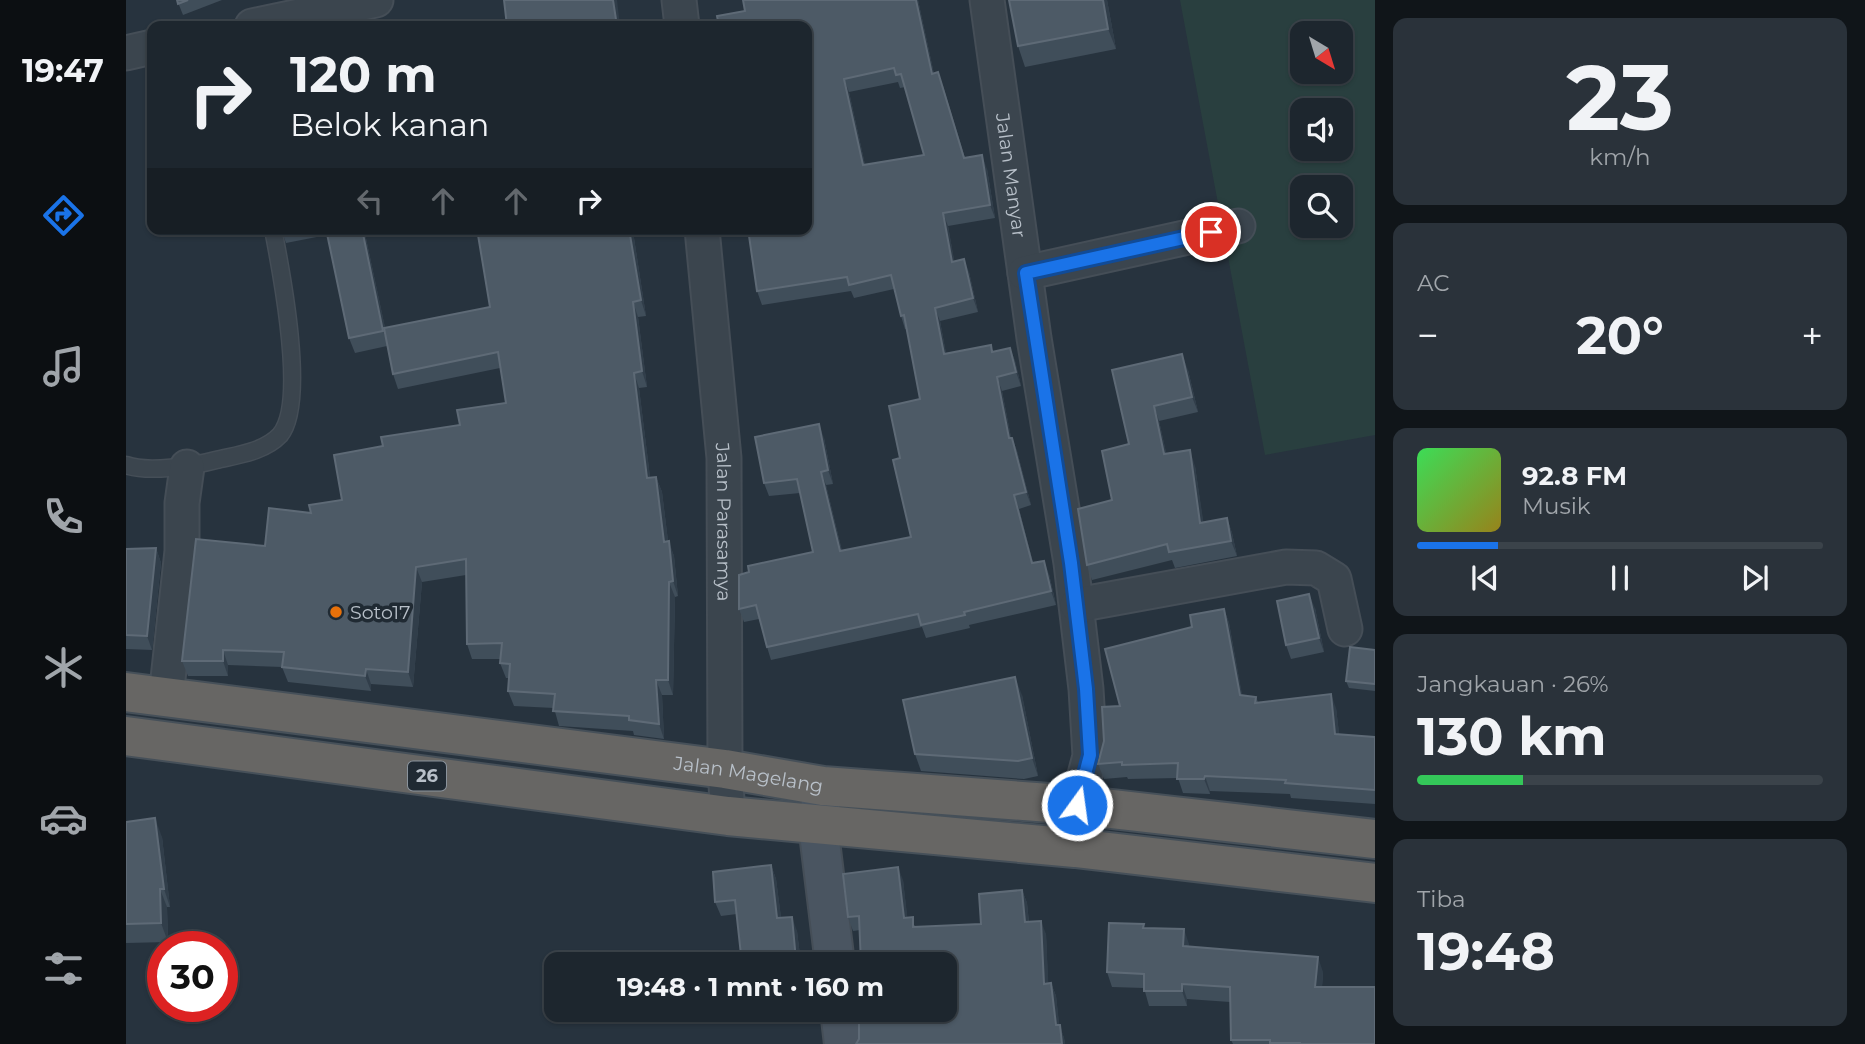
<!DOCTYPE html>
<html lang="id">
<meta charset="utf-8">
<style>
:root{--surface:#1d262e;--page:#2a323a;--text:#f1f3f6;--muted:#a0a5aa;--line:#3b434a;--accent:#1a73e8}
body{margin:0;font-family:Montserrat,sans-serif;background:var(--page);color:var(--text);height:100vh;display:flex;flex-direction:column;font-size:26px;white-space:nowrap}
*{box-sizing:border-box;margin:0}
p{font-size:23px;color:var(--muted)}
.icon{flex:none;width:38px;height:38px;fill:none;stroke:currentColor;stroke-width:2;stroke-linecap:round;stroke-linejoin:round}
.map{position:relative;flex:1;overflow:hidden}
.drawer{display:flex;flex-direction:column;gap:18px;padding:18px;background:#101519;width:490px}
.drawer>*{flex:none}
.guide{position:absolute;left:21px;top:21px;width:665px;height:214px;border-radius:14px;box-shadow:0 2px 5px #0004,0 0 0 2px var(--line);background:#1d262e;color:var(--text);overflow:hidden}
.needle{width:46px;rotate:142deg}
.fabs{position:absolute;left:1164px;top:21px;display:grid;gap:14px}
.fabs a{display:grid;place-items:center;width:63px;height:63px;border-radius:14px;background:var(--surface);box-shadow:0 2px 5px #0004,0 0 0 2px var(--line);font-size:35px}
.speed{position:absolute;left:21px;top:931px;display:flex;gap:14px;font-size:35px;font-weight:700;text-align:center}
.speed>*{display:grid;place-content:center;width:91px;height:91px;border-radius:50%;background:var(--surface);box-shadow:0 2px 5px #0004,0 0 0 2px var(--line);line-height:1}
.speed .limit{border:10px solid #d22;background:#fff;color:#111}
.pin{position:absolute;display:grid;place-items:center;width:60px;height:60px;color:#fff;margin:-30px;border:4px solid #fff;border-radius:50%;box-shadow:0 2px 7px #0007}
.me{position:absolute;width:77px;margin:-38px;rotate:14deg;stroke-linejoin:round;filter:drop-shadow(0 0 5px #0008)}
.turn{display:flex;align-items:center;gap:24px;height:147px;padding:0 28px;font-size:32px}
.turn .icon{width:91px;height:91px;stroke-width:2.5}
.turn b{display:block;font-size:49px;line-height:60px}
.lanes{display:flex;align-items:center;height:66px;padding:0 28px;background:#0003;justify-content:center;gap:35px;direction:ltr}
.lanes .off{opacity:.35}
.big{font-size:52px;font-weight:700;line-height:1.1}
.drawer .card{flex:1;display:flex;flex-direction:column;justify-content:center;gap:10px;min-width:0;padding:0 24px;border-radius:14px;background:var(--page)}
.drawer .dial{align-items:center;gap:0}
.dial b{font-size:91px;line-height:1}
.song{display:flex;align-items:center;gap:21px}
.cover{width:84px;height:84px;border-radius:10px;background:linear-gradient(135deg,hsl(130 70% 55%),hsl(50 70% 35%))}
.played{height:7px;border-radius:4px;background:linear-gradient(90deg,var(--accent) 20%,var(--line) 20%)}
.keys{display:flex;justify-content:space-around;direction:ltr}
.heat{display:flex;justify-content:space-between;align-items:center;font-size:38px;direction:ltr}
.charge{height:10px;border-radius:5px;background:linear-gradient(90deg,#34c759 26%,var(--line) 0)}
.trip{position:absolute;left:418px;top:952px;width:413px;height:70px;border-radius:14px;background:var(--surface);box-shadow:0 2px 5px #0004,0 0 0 2px var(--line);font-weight:700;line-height:70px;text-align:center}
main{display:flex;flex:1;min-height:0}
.menu{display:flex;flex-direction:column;width:126px;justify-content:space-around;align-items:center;background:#0c0f12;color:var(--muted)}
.menu .icon{width:49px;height:49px}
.menu .active{color:var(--accent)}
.menu b{font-size:32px;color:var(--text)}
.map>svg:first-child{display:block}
.green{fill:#293f3f;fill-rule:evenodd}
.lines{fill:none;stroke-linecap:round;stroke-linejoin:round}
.service-casing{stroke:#454e57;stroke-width:19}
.minor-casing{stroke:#454e57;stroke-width:37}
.secondary-casing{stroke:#454e57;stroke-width:42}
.trunk-casing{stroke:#465059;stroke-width:42}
.service{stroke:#3b454e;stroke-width:16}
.minor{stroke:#3b454e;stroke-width:33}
.secondary{stroke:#4a5561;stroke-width:38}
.trunk{stroke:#676664;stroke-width:38}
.wall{fill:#404e5a;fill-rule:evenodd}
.shaded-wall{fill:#313e4a}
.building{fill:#4d5a66;stroke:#5e6a76;stroke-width:2;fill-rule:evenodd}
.route-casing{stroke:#114b97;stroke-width:18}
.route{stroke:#1a73e8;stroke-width:12}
.food-dot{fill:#e8710a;stroke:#202a33;stroke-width:2.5}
.labels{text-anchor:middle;stroke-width:7;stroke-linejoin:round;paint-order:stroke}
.shield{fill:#202a33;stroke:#8a939c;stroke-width:2}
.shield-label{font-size:18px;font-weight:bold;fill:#b8c0c9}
.street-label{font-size:19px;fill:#b8c0c9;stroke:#202a33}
.poi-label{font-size:19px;fill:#b8c0c9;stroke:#202a33;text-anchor:start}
</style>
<main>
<nav class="menu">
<b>19:47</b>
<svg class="icon active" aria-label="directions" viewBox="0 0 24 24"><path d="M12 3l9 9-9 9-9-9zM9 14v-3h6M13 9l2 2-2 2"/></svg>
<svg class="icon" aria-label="music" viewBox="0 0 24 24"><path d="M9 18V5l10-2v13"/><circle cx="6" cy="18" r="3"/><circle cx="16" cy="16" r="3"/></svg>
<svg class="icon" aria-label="phone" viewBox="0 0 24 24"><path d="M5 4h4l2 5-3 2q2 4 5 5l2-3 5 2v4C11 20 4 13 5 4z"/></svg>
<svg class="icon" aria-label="climate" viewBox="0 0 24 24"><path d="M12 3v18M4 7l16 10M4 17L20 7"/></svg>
<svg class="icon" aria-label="car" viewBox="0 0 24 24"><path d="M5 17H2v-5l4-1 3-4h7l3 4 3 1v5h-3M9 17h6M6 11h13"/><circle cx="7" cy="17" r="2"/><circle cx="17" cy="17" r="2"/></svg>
<svg class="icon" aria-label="filters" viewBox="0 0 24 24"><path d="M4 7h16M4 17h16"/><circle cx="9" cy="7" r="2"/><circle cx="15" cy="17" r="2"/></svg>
</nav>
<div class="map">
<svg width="1249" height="1044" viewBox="0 0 1249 1044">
<rect width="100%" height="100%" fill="#27333e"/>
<path class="green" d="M1054,0H1249V435L1139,455ZM1176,33H1214V72H1176ZM1176,110H1214V149H1176ZM1176,187H1214V226H1176Z"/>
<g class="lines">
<g class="service-casing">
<path id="service" d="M0,465C21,473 68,466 90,460C111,455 138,452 154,435C181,403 155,270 147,229"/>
</g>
<g class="minor-casing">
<g id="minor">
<polyline points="553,0 556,26"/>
<path id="s1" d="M861,0L908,338L945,563L960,689L964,756L951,805"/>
<polyline points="126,26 250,0"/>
<polyline points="0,53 26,47"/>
<path id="s2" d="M576,229L598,458L599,769L602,816"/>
<polyline points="899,273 1112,226"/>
<polyline points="951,605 1160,567 1190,568 1208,579 1219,629"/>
<polyline points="40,697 56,551 56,503 61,467"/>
</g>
</g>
<g class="secondary-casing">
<g id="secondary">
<polyline points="696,793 692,825 709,964"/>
<polyline points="714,1010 718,1044"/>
</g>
</g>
<g class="trunk-casing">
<g id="trunk">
<path id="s3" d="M0,692L599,769L697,786L951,805L1249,839"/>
<polyline points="0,736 602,816 949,848 1249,883"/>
</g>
</g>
<use href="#service" class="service"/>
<use href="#minor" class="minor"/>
<use href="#secondary" class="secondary"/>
<use href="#trunk" class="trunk"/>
</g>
<g class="wall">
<polygon points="51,0 96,0 57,15"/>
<path d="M792,0L808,74L817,86L839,158L861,169L869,218L822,226L828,261L843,272L852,312L814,321L820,354L865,345L867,352L884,348L889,361L895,386L876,391L885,438H886L891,451L905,505L893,509L907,563L923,574L930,605L843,625L844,628L800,638L796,627L645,660L641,647L633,619L618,622L613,609L623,572L687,552L674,493L643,496L638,483L698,438L707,484L700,485L716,551L785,537L774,458L794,399L781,329H779L775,316L768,289L728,298L725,291L636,305L631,291L681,229L619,11ZM772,82L774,88L779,87L798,155L739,165L723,92Z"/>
<polygon points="883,0 981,0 990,49 899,67 892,46"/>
<polygon points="155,229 238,229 259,328 364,307 351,229 505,229 508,238 520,316 512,317 521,387 513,388 524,477 530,477 536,492 542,541 548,556 552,596 549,597 547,695 536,695 538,739 508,735 507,731 433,726 428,708 388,706 382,691 383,678 380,678 374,663 375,659 346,659 341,644 340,575 296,582 287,687 245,684 245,691 162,682 156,667 102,665 102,676 62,676 56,661 139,546 185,513 216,500 257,446 334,425 380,403 374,368 272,389 267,374 261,346 229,353 223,338 201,235 160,243"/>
<polygon points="986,370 1062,370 1072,412 1033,421 1040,453 1069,466 1077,522 1101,518 1106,533 1111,556 1049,568 1046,560 966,580 961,565 986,500 1003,444"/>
<polygon points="30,548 35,563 26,650 0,649 0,549"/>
<polygon points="1189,608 1198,652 1165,659 1160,645"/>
<polygon points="1098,609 1103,623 1116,696 1130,697 1132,702 1210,708 1213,734 1249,737 1249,804 1165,798 1164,794 1084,791 1084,794 1057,793 1052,778 1002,779 1001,777 978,779 972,764 994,706 1066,627"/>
<polygon points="1249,650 1249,691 1223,688 1220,681"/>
<polygon points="896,695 912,776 898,779 795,771 789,754"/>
<polygon points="0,822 36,837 44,907 41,907 42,942 0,943"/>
<polygon points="645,865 650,879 655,918 671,931 675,964 616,964 611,914 595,916 589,902"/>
<polygon points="777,880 781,917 790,927 855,924 896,890 901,903 903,922 920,934 922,984 925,983 930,996 933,1025 938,1038 939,1044 730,1044 733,1039 736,1010 734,930 727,931 722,917"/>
<polygon points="1019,928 1063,944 1063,946 1197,972 1196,987 1249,1044 1107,1044 1105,1040 1104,1002 1061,999 1061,1006 1023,1006 1018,988 986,987 981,972"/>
</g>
<g class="shaded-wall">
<polygon points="487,0 491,0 494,26 491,26"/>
<polygon points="790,0 792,0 811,88 806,74"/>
<polygon points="977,0 981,0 990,49 982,29"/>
<polygon points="718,79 723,92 742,178 737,165"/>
<polygon points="856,155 861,169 869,218 864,205"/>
<polygon points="817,213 822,226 831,275 826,262"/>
<polygon points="236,229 238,229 263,346 257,331"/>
<polygon points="502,229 505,229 508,238 520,316 515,300"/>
<polygon points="838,259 843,272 852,312 847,298"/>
<polygon points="507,302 512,317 521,387 516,371"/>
<polygon points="809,308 814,321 823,368 818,354"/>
<polygon points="884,348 889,361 895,386 890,372"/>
<polygon points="1056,354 1062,370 1072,412 1066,397"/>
<polygon points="508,373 513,388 526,493 521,478"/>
<polygon points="871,377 876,391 888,452 883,438"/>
<polygon points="1028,406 1033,421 1044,469 1038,454"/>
<polygon points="693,424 698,438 707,484 702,470"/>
<polygon points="886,438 891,451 905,505 900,492"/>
<polygon points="1064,450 1069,466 1080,539 1074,523"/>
<polygon points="695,472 700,485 719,565 714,551"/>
<polygon points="530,477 536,492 544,557 538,542"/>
<polygon points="888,495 893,509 911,577 906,563"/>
<polygon points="1101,518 1106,533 1111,556 1105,541"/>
<polygon points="543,541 548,556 552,596 547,581"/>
<polygon points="30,548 35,563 26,650 21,636"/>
<polygon points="918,561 923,574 930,605 925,591"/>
<polygon points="290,567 296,582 287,687 282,672"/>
<polygon points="543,582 549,597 547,695 542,680"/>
<polygon points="1183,594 1189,608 1198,652 1193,638"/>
<polygon points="1098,609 1103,623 1119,710 1114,695"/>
<polygon points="97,650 102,665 102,676 97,661"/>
<polygon points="240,669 245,684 245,691 239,676"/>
<polygon points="889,677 896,695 912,776 906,758"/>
<polygon points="530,680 536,695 538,739 533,724"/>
<polygon points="1205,694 1210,708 1215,748 1209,734"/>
<polygon points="1079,776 1084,791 1084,794 1078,779"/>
<polygon points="29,818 36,837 44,907 38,889"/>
<polygon points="645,865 650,879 657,932 651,918"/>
<polygon points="772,867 777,880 783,931 778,918"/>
<polygon points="34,889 41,907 42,942 35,923"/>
<polygon points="896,890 901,903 904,935 899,922"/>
<polygon points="666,917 671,931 675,964 672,964 670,960"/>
<polygon points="915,921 920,934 923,997 918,984"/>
<polygon points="1058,929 1063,944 1063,961 1057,946"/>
<polygon points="1192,957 1197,972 1195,1002 1189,987"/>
<polygon points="925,983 930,996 935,1038 930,1025"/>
<polygon points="1056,984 1061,999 1061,1006 1056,991"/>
<polygon points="934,1025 938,1038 939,1044 936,1044"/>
</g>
<g class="building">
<polygon points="51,0 62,0 52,4"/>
<polygon points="378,0 487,0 491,26 381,26"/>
<path d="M617,0H790L806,74L812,72L838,158L856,155L864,205L817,213L826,262L838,259L847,298L809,308L818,354L865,345L866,352L884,348L890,372L871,377L883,438H886L900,492L888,495L906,563L918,561L925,591L838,612L839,615L795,625L792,614L641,647L630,605L613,609V575L623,572L622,566L687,552L671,479L638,483L629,437L693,424L702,470L695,472L714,551L785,537L767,460L774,458L763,406L794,399L778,315L775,316L765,275L723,285L721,277L631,291L622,229H681V26H593L591,16L619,11ZM768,68L770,75L775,74L798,155L737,165L718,79Z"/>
<polygon points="883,0 977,0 982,29 892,46"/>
<polygon points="200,229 236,229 257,331 223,338"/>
<polygon points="351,229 503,229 515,300 507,302 516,371 508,373 521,478 530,477 538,542 543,541 547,581 543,582 542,680 530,680 533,724 503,720 503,716 427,711 429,694 382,691 384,664 374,663 376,643 341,644 340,559 290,567 282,672 240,669 239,676 156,667 158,652 97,650 97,661 56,661 70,539 139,546 143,508 185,513 183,505 216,500 208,455 257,446 255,437 334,425 331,410 380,403 372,352 267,374 258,328 364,307"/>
<polygon points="1056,354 1066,397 1028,406 1038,454 1064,450 1074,523 1101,518 1105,541 1043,552 1041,544 961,565 952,509 986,500 976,451 1003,444 986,370"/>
<polygon points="30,548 21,636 0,635 0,549"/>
<polygon points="1183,594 1193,638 1160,645 1151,601"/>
<polygon points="1098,609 1114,695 1130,697 1129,703 1205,694 1209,734 1249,737 1249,790 1159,783 1160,780 1079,776 1078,779 1051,779 1052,763 996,765 996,762 972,764 978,741 976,707 994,706 979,649 1066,627 1064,615"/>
<polygon points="1224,647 1249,650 1249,684 1220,681"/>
<polygon points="889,677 906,758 892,761 789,754 777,700"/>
<polygon points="29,818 38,889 34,889 35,923 0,924 0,822"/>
<polygon points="645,865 651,918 666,917 670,960 632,964 616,964 609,900 589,902 587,872"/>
<polygon points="772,867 778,918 787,917 787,927 855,924 853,894 896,890 899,922 915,921 918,984 925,983 930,1025 934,1025 936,1044 730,1044 733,1039 733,1010 819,1010 819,964 735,964 733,916 722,917 717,874"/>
<polygon points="983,923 1018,924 1017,928 1058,929 1057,946 1192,957 1189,987 1249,987 1249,1044 1174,1044 1174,1043 1144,1043 1144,1040 1105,1040 1104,987 1056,984 1056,991 1018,991 1018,974 981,972"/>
</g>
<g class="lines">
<g class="route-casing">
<polyline id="route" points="951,805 964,755 960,689 945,563 900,273 1085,232"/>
</g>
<use href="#route" class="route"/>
</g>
<circle class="food-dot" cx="210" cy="612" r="7"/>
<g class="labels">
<rect class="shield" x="282" y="761.5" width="38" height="29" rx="5"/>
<g class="shield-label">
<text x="301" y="782">26</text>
</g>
<g class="street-label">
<text dy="7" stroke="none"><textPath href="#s1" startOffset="177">Jalan Manyar</textPath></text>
<text dy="7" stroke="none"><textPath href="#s2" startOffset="294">Jalan Parasamya</textPath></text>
<text dy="7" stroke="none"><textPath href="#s3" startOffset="628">Jalan Magelang</textPath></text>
</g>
<g class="poi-label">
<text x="224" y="619">Soto17</text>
</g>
</g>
</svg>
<div class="fabs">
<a><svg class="needle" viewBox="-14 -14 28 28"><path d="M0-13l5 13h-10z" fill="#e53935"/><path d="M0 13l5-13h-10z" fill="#a0a5aa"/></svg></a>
<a><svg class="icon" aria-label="sound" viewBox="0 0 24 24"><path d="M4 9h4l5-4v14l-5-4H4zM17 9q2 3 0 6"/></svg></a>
<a><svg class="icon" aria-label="search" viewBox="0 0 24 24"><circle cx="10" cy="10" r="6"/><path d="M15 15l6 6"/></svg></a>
</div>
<div class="speed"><div class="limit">30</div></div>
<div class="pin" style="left:1085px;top:232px;background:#d93025"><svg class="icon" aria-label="arrive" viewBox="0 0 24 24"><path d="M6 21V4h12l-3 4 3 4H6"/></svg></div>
<svg class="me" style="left:951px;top:805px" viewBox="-20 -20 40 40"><circle r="17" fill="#1a73e8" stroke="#fff" stroke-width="3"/><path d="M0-11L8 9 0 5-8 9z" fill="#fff"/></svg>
<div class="trip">19:48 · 1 mnt · 160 m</div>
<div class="guide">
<div class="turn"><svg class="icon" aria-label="right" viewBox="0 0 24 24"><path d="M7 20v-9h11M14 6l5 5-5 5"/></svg><div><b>120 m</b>Belok kanan</div></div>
<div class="lanes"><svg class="icon off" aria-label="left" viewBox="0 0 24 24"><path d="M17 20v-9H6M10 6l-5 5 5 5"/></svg><svg class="icon off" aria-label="ahead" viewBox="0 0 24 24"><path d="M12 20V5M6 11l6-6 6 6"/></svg><svg class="icon off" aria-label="ahead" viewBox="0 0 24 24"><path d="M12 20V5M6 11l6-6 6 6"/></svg><svg class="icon" aria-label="right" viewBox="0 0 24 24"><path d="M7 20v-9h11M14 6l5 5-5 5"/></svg></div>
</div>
</div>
<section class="drawer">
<div class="card dial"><b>23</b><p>km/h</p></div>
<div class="card"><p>AC</p>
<div class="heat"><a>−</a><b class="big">20°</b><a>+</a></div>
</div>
<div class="card">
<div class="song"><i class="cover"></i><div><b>92.8 FM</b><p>Musik</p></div></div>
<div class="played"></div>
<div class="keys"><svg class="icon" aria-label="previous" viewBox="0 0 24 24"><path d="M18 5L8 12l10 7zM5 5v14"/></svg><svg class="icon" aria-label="pause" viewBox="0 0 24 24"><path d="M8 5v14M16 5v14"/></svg><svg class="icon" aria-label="next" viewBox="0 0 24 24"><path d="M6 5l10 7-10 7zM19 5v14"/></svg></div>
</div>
<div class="card"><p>Jangkauan · 26%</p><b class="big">130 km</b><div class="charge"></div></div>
<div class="card"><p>Tiba</p><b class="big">19:48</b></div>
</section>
</main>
